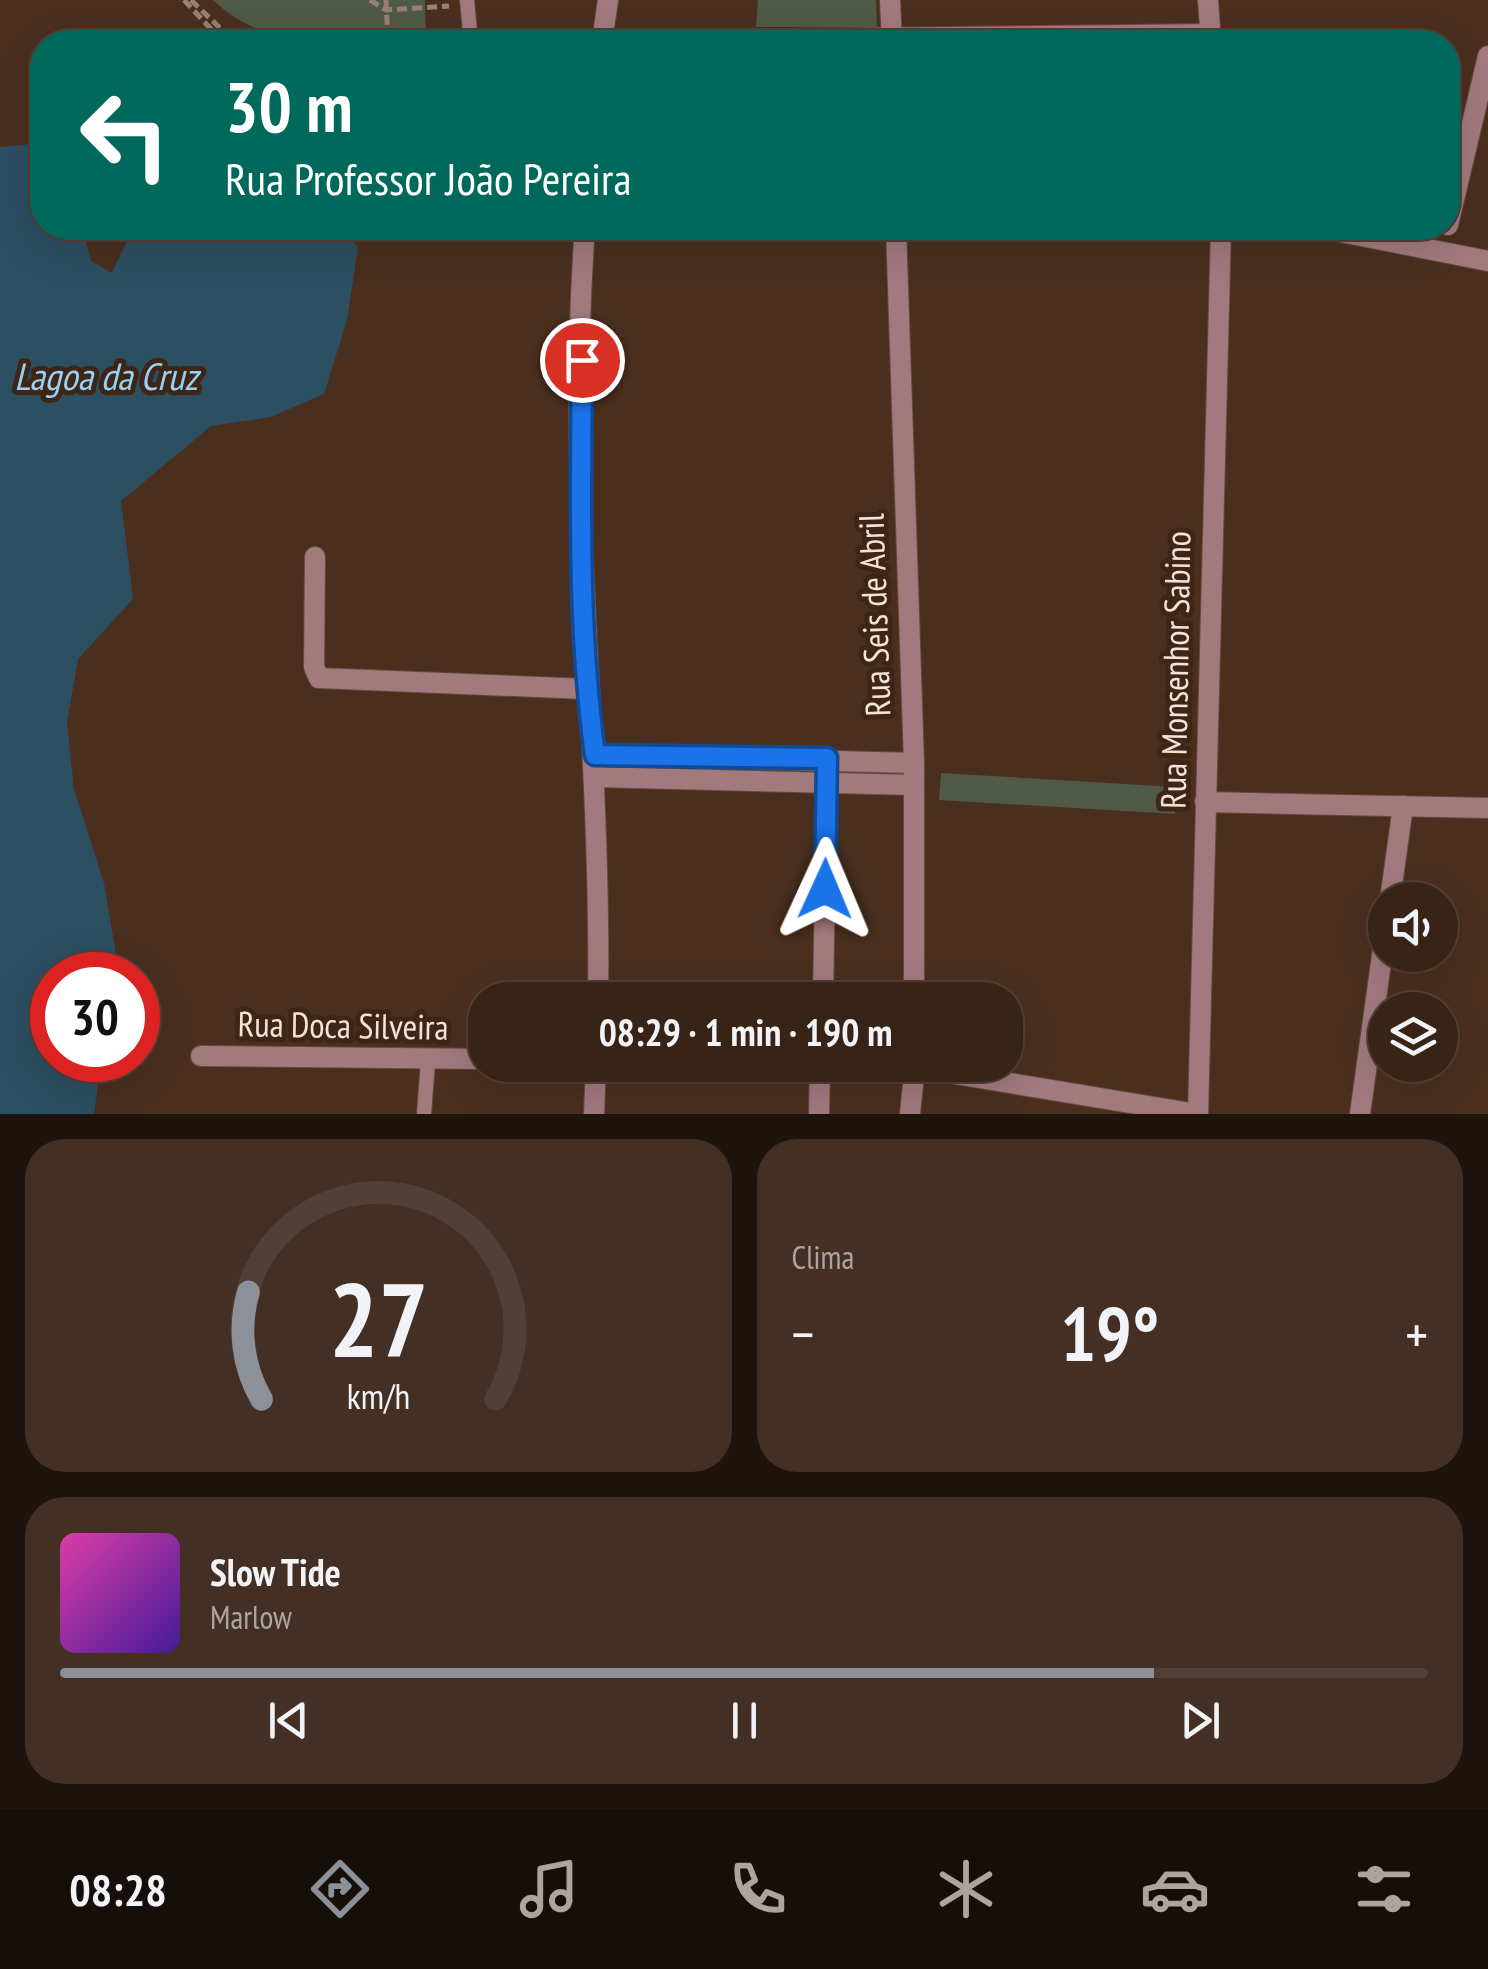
<!DOCTYPE html>
<html lang="pt">
<meta charset="utf-8">
<style>
:root{--surface:#382317;--page:#432f24;--text:#f1f3f6;--muted:#aba4a1;--line:#524036;--accent:#8c9099}
body{margin:0;font-family:"PT Sans Narrow",sans-serif;background:var(--page);color:var(--text);height:100vh;display:flex;flex-direction:column;font-size:38px;white-space:nowrap}
*{box-sizing:border-box;margin:0}
p{font-size:32px;color:var(--muted)}
.icon{flex:none;width:55px;height:55px;fill:none;stroke:currentColor;stroke-width:2;stroke-linecap:round;stroke-linejoin:round}
.map{position:relative;height:1114px;overflow:hidden}
.details{display:flex;flex-direction:column;gap:25px;padding:25px;background:#1f130d;flex:1}
.details>*{flex:none}
.hud{position:absolute;left:30px;top:30px;width:1430px;height:210px;border-radius:40px;box-shadow:0 10px 40px #0002,0 0 0 2px var(--line);background:#00695c;color:#fff;overflow:hidden}
.buttons{position:absolute;left:1368px;top:882px;display:grid;gap:20px}
.buttons a{display:grid;place-items:center;width:90px;height:90px;border-radius:50%;background:var(--surface);box-shadow:0 10px 40px #0002,0 0 0 2px var(--line);font-size:50px}
.speed{position:absolute;left:30px;top:952px;display:flex;gap:20px;font-size:50px;font-weight:700;text-align:center}
.speed>*{display:grid;place-content:center;width:130px;height:130px;border-radius:50%;background:var(--surface);box-shadow:0 10px 40px #0002,0 0 0 2px var(--line);line-height:1}
.speed .limit{border:15px solid #d22;background:#fff;color:#111}
.pin{position:absolute;display:grid;place-items:center;width:85px;height:85px;color:#fff;margin:-42px;border:5px solid #fff;border-radius:50%;box-shadow:0 2px 10px #0007}
.me{position:absolute;width:110px;margin:-55px;rotate:1deg;stroke-linejoin:round;filter:drop-shadow(0 0 8px #0008)}
.turn{display:flex;align-items:center;gap:35px;height:210px;padding:0 30px;font-size:45px}
.turn .icon{width:130px;height:130px;stroke-width:2.5}
.turn b{display:block;font-size:70px;line-height:85px}
.big{font-size:75px;font-weight:700;line-height:1.1}
.details .widget{flex:1;display:flex;flex-direction:column;justify-content:center;gap:15px;min-width:0;padding:0 35px;border-radius:40px;background:var(--page)}
.details .dial{align-items:center;gap:0}
.dial svg{height:260px;overflow:visible;fill:none;stroke:var(--line);stroke-width:7;stroke-linecap:round;text-anchor:middle}
.dial text{fill:var(--text);stroke:none}
.song{display:flex;align-items:center;gap:30px}
.cover{width:120px;height:120px;border-radius:15px;background:linear-gradient(135deg,hsl(320 70% 55%),hsl(260 70% 35%))}
.played{height:10px;border-radius:5px;background:linear-gradient(90deg,var(--accent) 80%,var(--line) 80%)}
.keys{display:flex;justify-content:space-around;direction:ltr}
.heat{display:flex;justify-content:space-between;align-items:center;font-size:55px;direction:ltr}
.details .tiles{flex:1;display:grid;gap:25px;grid-template-columns:1fr 1fr}
.widget:last-child{grid-column:span 2}
.trip{position:absolute;left:468px;top:982px;width:555px;height:100px;border-radius:40px;background:var(--surface);box-shadow:0 10px 40px #0002,0 0 0 2px var(--line);font-weight:700;line-height:100px;text-align:center}
.tab-bar{display:flex;height:160px;justify-content:space-around;align-items:center;background:#160e09;color:var(--muted)}
.tab-bar .icon{width:70px;height:70px}
.tab-bar .selected{color:var(--accent)}
.tab-bar b{font-size:45px;color:var(--text)}
.map>svg:first-child{display:block}
.green{fill:#4f5a47}
.water{fill:#2d4f62}
.lines{fill:none;stroke-linecap:round;stroke-linejoin:round}
.service-casing{stroke:#654c3d;stroke-width:16}
.minor-casing{stroke:#654c3d;stroke-width:22}
.path{stroke:#998174;stroke-width:5;stroke-dasharray:10 5;stroke-linecap:butt}
.service{stroke:#a17a7e;stroke-width:14}
.minor{stroke:#a17a7e;stroke-width:20}
.route-casing{stroke:#114b97;stroke-width:25}
.route{stroke:#1a73e8;stroke-width:18}
.labels{text-anchor:middle;stroke-width:10;stroke-linejoin:round;paint-order:stroke}
.street-label{font-size:35px;fill:#f5e2d9;stroke:#3f2515}
.water-label{font-size:38px;font-style:italic;fill:#94d3f5;stroke:#3f2515}
</style>
<div class="map">
<svg width="1488" height="1114" viewBox="0 0 1488 1114">
<rect width="100%" height="100%" fill="#4a2f1f"/>
<g class="green">
<path d="M213,0H425L426,42C351,43 272,56 213,0Z"/>
<polygon points="758,0 876,0 877,27 756,27"/>
<polygon points="941,773 1175,787 1175,814 939,800"/>
</g>
<polygon class="water" points="42,143 42,228 82,228 91,261 112,273 133,228 347,228 358,248 347,320 324,394 271,417 211,426 121,501 133,599 78,659 67,723 74,789 104,883 118,966 116,975 52,975 52,1060 101,1060 94,1114 0,1114 0,147"/>
<g class="lines">
<g class="service-casing">
<g id="service">
<polyline points="467,0 471,42"/>
<polyline points="424,1114 428,1061"/>
</g>
</g>
<g class="minor-casing">
<g id="minor">
<polyline points="890,0 892,42"/>
<polyline points="1208,0 1211,42"/>
<polyline points="602,41 1211,34"/>
<polyline points="602,42 608,0"/>
<polyline points="1448,225 1488,56"/>
<path d="M585,228C565,485 602,742 598,1000"/>
<polyline points="896,228 914,763 914,1000"/>
<polyline points="1321,228 1488,261"/>
<polyline points="315,557 314,667 319,678 586,689"/>
<polyline points="595,755 914,763"/>
<polyline points="595,777 914,785"/>
<polyline points="1205,802 1488,808"/>
<polyline points="1390,900 1403,806"/>
<polyline points="598,994 824,999"/>
<polyline points="823,1000 827,767"/>
<polyline points="201,1056 485,1059"/>
<polyline points="901,1065 1197,1114"/>
<polyline points="594,1114 596,1065"/>
<polyline points="819,1114 820,1065"/>
<polyline points="910,1114 915,1065"/>
<polyline points="1198,1114 1221,228"/>
<polyline points="1360,1114 1385,934"/>
</g>
</g>
<g class="path">
<polyline points="184,0 223,42"/>
<polyline points="191,0 222,30 255,42"/>
<polyline points="370,0 386,10 449,6"/>
<polyline points="386,0 388,42"/>
</g>
<use href="#service" class="service"/>
<use href="#minor" class="minor"/>
</g>
<g class="lines">
<g class="route-casing">
<path id="route" d="M582,360C581,492 577,624 595,755L827,758L825,889"/>
</g>
<use href="#route" class="route"/>
</g>
<g class="labels">
<g class="street-label">
<text transform="translate(875 615) rotate(-92)" y="12">Rua Seis de Abril</text>
<text transform="translate(1176 670) rotate(-89)" y="12">Rua Monsenhor Sabino</text>
<text transform="translate(343 1026) rotate(1)" y="12">Rua Doca Silveira</text>
</g>
<g class="water-label">
<text x="106" y="390">Lagoa da Cruz</text>
</g>
</g>
</svg>
<div class="buttons">
<a><svg class="icon" aria-label="sound" viewBox="0 0 24 24"><path d="M4 9h4l5-4v14l-5-4H4zM17 9q2 3 0 6"/></svg></a>
<a><svg class="icon" aria-label="layers" viewBox="0 0 24 24"><path d="M12 4l9 5-9 5-9-5zM3 14l9 5 9-5"/></svg></a>
</div>
<div class="speed"><div class="limit">30</div></div>
<div class="pin" style="left:582px;top:360px;background:#d93025"><svg class="icon" aria-label="arrive" viewBox="0 0 24 24"><path d="M6 21V4h12l-3 4 3 4H6"/></svg></div>
<svg class="me" style="left:825px;top:889px" viewBox="-20 -20 40 40"><path d="M0-17L14 15 0 8-14 15z" fill="#1a73e8" stroke="#fff" stroke-width="4"/></svg>
<div class="trip">08:29 · 1 min · 190 m</div>
<div class="hud">
<div class="turn"><svg class="icon" aria-label="left" viewBox="0 0 24 24"><path d="M17 20v-9H6M10 6l-5 5 5 5"/></svg><div><b>30 m</b>Rua Professor João Pereira</div></div>
</div>
</div>
<section class="details">
<div class="tiles">
<div class="widget dial"><svg viewBox="0 0 100 80">
<path d="M14 69A42 42 0 1 1 86 69"/>
<path d="M14 69A42 42 0 0 1 10 36" stroke="#8c9099"/>
<text x="50" y="56" font-size="32" font-weight="700">27</text>
<text x="50" y="72" font-size="11">km/h</text>
</svg></div>
<div class="widget"><p>Clima</p>
<div class="heat"><a>−</a><b class="big">19°</b><a>+</a></div>
</div>
<div class="widget">
<div class="song"><i class="cover"></i><div><b>Slow Tide</b><p>Marlow</p></div></div>
<div class="played"></div>
<div class="keys"><svg class="icon" aria-label="previous" viewBox="0 0 24 24"><path d="M18 5L8 12l10 7zM5 5v14"/></svg><svg class="icon" aria-label="pause" viewBox="0 0 24 24"><path d="M8 5v14M16 5v14"/></svg><svg class="icon" aria-label="next" viewBox="0 0 24 24"><path d="M6 5l10 7-10 7zM19 5v14"/></svg></div>
</div>
</div>
</section>
<nav class="tab-bar">
<b>08:28</b>
<svg class="icon selected" aria-label="directions" viewBox="0 0 24 24"><path d="M12 3l9 9-9 9-9-9zM9 14v-3h6M13 9l2 2-2 2"/></svg>
<svg class="icon" aria-label="music" viewBox="0 0 24 24"><path d="M9 18V5l10-2v13"/><circle cx="6" cy="18" r="3"/><circle cx="16" cy="16" r="3"/></svg>
<svg class="icon" aria-label="phone" viewBox="0 0 24 24"><path d="M5 4h4l2 5-3 2q2 4 5 5l2-3 5 2v4C11 20 4 13 5 4z"/></svg>
<svg class="icon" aria-label="climate" viewBox="0 0 24 24"><path d="M12 3v18M4 7l16 10M4 17L20 7"/></svg>
<svg class="icon" aria-label="car" viewBox="0 0 24 24"><path d="M5 17H2v-5l4-1 3-4h7l3 4 3 1v5h-3M9 17h6M6 11h13"/><circle cx="7" cy="17" r="2"/><circle cx="17" cy="17" r="2"/></svg>
<svg class="icon" aria-label="filters" viewBox="0 0 24 24"><path d="M4 7h16M4 17h16"/><circle cx="9" cy="7" r="2"/><circle cx="15" cy="17" r="2"/></svg>
</nav>
